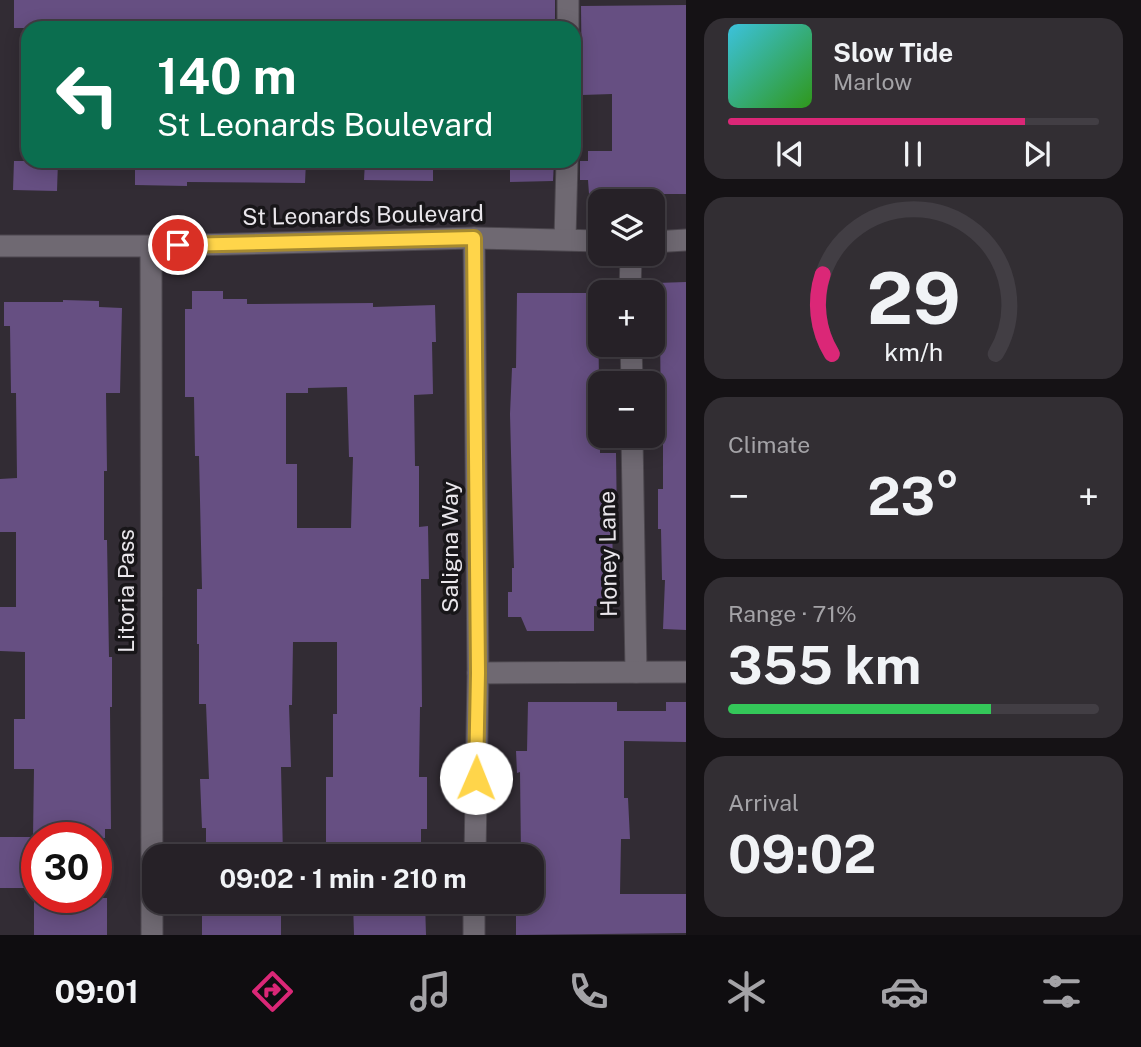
<!DOCTYPE html>
<meta charset="utf-8">
<style>
:root{--surface:#262127;--page:#322e33;--text:#f1f3f6;--muted:#a4a3a7;--line:#423e44;--accent:#db2777}
body{margin:0;font-family:"Public Sans",sans-serif;background:var(--page);color:var(--text);height:100vh;display:flex;flex-direction:column;font-size:26px;white-space:nowrap}
*{box-sizing:border-box;margin:0}
p{font-size:23px;color:var(--muted)}
.icon{flex:none;width:38px;height:38px;fill:none;stroke:currentColor;stroke-width:2;stroke-linecap:round;stroke-linejoin:round}
.map{position:relative;flex:1;overflow:hidden}
.side{display:flex;flex-direction:column;gap:18px;padding:18px;background:#151215;width:455px}
.side>*{flex:none}
.banner{position:absolute;left:21px;top:21px;width:560px;height:147px;border-radius:21px;box-shadow:0 4px 18px #0003,0 0 0 2px var(--line);background:#0b6e4f;color:#fff;overflow:hidden}
.tools{position:absolute;left:588px;top:189px;display:grid;gap:14px}
.tools a{display:grid;place-items:center;width:77px;height:77px;border-radius:14px;background:var(--surface);box-shadow:0 4px 18px #0003,0 0 0 2px var(--line);font-size:35px}
.speed{position:absolute;left:21px;top:822px;display:flex;gap:14px;font-size:35px;font-weight:700;text-align:center}
.speed>*{display:grid;place-content:center;width:91px;height:91px;border-radius:50%;background:var(--surface);box-shadow:0 4px 18px #0003,0 0 0 2px var(--line);line-height:1}
.speed .limit{border:10px solid #d22;background:#fff;color:#111}
.pin{position:absolute;display:grid;place-items:center;width:60px;height:60px;color:#fff;margin:-30px;border:4px solid #fff;border-radius:50%;box-shadow:0 2px 7px #0007}
.me{position:absolute;width:77px;margin:-38px;rotate:1deg;stroke-linejoin:round;filter:drop-shadow(0 0 5px #0008)}
.turn{display:flex;align-items:center;gap:24px;height:147px;padding:0 21px;font-size:32px}
.turn .icon{width:91px;height:91px;stroke-width:2.5}
.turn b{display:block;font-size:49px;line-height:60px}
.big{font-size:52px;font-weight:700;line-height:1.1}
.side .tile{flex:1;display:flex;flex-direction:column;justify-content:center;gap:10px;min-width:0;padding:0 24px;border-radius:21px;background:var(--page)}
.side .dial{align-items:center;gap:0}
.dial svg{height:182px;overflow:visible;fill:none;stroke:var(--line);stroke-width:7;stroke-linecap:round;text-anchor:middle}
.dial text{fill:var(--text);stroke:none}
.song{display:flex;align-items:center;gap:21px}
.cover{width:84px;height:84px;border-radius:10px;background:linear-gradient(135deg,hsl(190 70% 55%),hsl(110 70% 35%))}
.played{height:7px;border-radius:4px;background:linear-gradient(90deg,var(--accent) 80%,var(--line) 80%)}
.keys{display:flex;justify-content:space-around;direction:ltr}
.heat{display:flex;justify-content:space-between;align-items:center;font-size:38px;direction:ltr}
.charge{height:10px;border-radius:5px;background:linear-gradient(90deg,#34c759 71%,var(--line) 0)}
.trip{position:absolute;left:142px;top:844px;width:402px;height:70px;border-radius:21px;background:var(--surface);box-shadow:0 4px 18px #0003,0 0 0 2px var(--line);font-weight:700;line-height:70px;text-align:center}
.tab-bar{display:flex;height:112px;justify-content:space-around;align-items:center;background:#0f0d10;color:var(--muted)}
.tab-bar .icon{width:49px;height:49px}
.tab-bar .active{color:var(--accent)}
.tab-bar b{font-size:32px;color:var(--text)}
main{display:flex;flex:1;min-height:0}
.map>svg:first-child{display:block}
.building{fill:#664f82;fill-rule:evenodd}
.lines{fill:none;stroke-linecap:round;stroke-linejoin:round}
.minor-casing{stroke:#4c474e;stroke-width:23}
.minor{stroke:#6f6972;stroke-width:21}
.route-casing{stroke:#a68a30;stroke-width:18}
.route{stroke:#ffd54a;stroke-width:12}
.labels{text-anchor:middle;stroke-width:7;stroke-linejoin:round;paint-order:stroke}
.street-label{font-size:23px;fill:#e9e6eb;stroke:#181619}
</style>
<main>
<div class="map">
<svg width="686" height="935" viewBox="0 0 686 935">
<rect width="100%" height="100%" fill="#322c34"/>
<g class="building">
<rect x="14" y="0" width="541" height="28"/>
<polygon points="686,5 686,194 589,194 588,180 580,180 580,161 588,161 588,151 612,151 612,94 582,95 581,6"/>
<polygon points="14,161 58,161 57,191 13,190"/>
<polygon points="135,161 306,161 305,183 187,182 187,186 135,185"/>
<polygon points="365,161 433,161 433,181 364,180"/>
<polygon points="510,161 554,161 553,181 510,182"/>
<polygon points="686,282 686,630 663,629 665,580 662,580 661,529 658,529 658,489 663,489 663,426 661,426 660,330 657,330 656,283"/>
<path d="M192,291H223V299H247V304L373,303V307L435,305L436,342H432L433,394L414,395L415,466H419V527L428,526L429,579H421L422,707H420L419,777H427V829H421V856H326V777H333V714H337V642H293L292,705H289L291,767H281L283,856H206V828H202L200,779H209L206,704H199V644H197V589H202L199,456H195L194,397H185V309H192ZM347,387L349,457H353L351,528H297V464H286V393H308V388Z"/>
<polygon points="517,293 586,293 586,309 598,309 600,453 616,453 617,524 612,524 614,607 594,606 594,631 527,631 521,617 508,617 508,592 512,592 512,568 514,568 510,414 512,368 516,368"/>
<polygon points="63,300 99,301 99,307 122,308 120,393 106,393 107,471 104,471 104,540 107,540 109,657 112,657 112,707 110,707 111,829 105,829 105,838 37,838 37,888 0,888 0,837 33,837 34,769 14,769 14,719 25,719 25,652 0,651 0,607 16,607 16,532 0,532 0,479 17,478 16,393 11,393 10,326 4,326 4,302 63,302"/>
<polygon points="528,702 617,702 617,711 666,711 666,702 686,702 686,742 624,741 624,798 628,798 630,839 621,839 620,894 686,894 686,933 516,935 516,901 532,901 532,856 521,856 520,772 517,773 516,751 527,751"/>
<rect x="34" y="898" width="73" height="37"/>
<rect x="202" y="901" width="79" height="34"/>
<polygon points="353,901 425,901 426,935 354,935"/>
</g>
<g class="lines">
<g class="minor-casing">
<g id="minor">
<polyline points="568,28 568,0"/>
<polyline points="474,238 478,673 475,856"/>
<polyline points="565,239 567,161"/>
<polyline points="653,242 686,240"/>
<polyline points="0,246 151,246 474,238 600,241"/>
<polyline points="151,246 152,935"/>
<polyline points="630,292 631,254"/>
<polyline points="631,345 632,383"/>
<polyline points="632,436 636,672"/>
<polyline points="478,673 686,672"/>
<polyline points="474,935 474,901"/>
</g>
</g>
<use href="#minor" class="minor"/>
</g>
<g class="lines">
<g class="route-casing">
<polyline id="route" points="178,245 474,238 478,673 476,778"/>
</g>
<use href="#route" class="route"/>
</g>
<g class="labels">
<g class="street-label">
<text transform="translate(363 215) rotate(-1)" y="8">St Leonards Boulevard</text>
<text transform="translate(450 547) rotate(-90)" y="8">Saligna Way</text>
<text transform="translate(608 554) rotate(-91)" y="8">Honey Lane</text>
<text transform="translate(126 591) rotate(-90)" y="8">Litoria Pass</text>
</g>
</g>
</svg>
<div class="tools">
<a><svg class="icon" aria-label="layers" viewBox="0 0 24 24"><path d="M12 4l9 5-9 5-9-5zM3 14l9 5 9-5"/></svg></a>
<a>+</a>
<a>−</a>
</div>
<div class="speed"><div class="limit">30</div></div>
<div class="pin" style="left:178px;top:245px;background:#d93025"><svg class="icon" aria-label="arrive" viewBox="0 0 24 24"><path d="M6 21V4h12l-3 4 3 4H6"/></svg></div>
<svg class="me" style="left:476px;top:778px" viewBox="-20 -20 40 40"><circle r="19" fill="#fff"/><path d="M0-13L10 11 0 6-10 11z" fill="#ffd54a"/></svg>
<div class="trip">09:02 · 1 min · 210 m</div>
<div class="banner">
<div class="turn"><svg class="icon" aria-label="left" viewBox="0 0 24 24"><path d="M17 20v-9H6M10 6l-5 5 5 5"/></svg><div><b>140 m</b>St Leonards Boulevard</div></div>
</div>
</div>
<section class="side">
<div class="tile">
<div class="song"><i class="cover"></i><div><b>Slow Tide</b><p>Marlow</p></div></div>
<div class="played"></div>
<div class="keys"><svg class="icon" aria-label="previous" viewBox="0 0 24 24"><path d="M18 5L8 12l10 7zM5 5v14"/></svg><svg class="icon" aria-label="pause" viewBox="0 0 24 24"><path d="M8 5v14M16 5v14"/></svg><svg class="icon" aria-label="next" viewBox="0 0 24 24"><path d="M6 5l10 7-10 7zM19 5v14"/></svg></div>
</div>
<div class="tile dial"><svg viewBox="0 0 100 80">
<path d="M14 69A42 42 0 1 1 86 69"/>
<path d="M14 69A42 42 0 0 1 10 34" stroke="#db2777"/>
<text x="50" y="56" font-size="32" font-weight="700">29</text>
<text x="50" y="72" font-size="11">km/h</text>
</svg></div>
<div class="tile"><p>Climate</p>
<div class="heat"><a>−</a><b class="big">23°</b><a>+</a></div>
</div>
<div class="tile"><p>Range · 71%</p><b class="big">355 km</b><div class="charge"></div></div>
<div class="tile"><p>Arrival</p><b class="big">09:02</b></div>
</section>
</main>
<nav class="tab-bar">
<b>09:01</b>
<svg class="icon active" aria-label="directions" viewBox="0 0 24 24"><path d="M12 3l9 9-9 9-9-9zM9 14v-3h6M13 9l2 2-2 2"/></svg>
<svg class="icon" aria-label="music" viewBox="0 0 24 24"><path d="M9 18V5l10-2v13"/><circle cx="6" cy="18" r="3"/><circle cx="16" cy="16" r="3"/></svg>
<svg class="icon" aria-label="phone" viewBox="0 0 24 24"><path d="M5 4h4l2 5-3 2q2 4 5 5l2-3 5 2v4C11 20 4 13 5 4z"/></svg>
<svg class="icon" aria-label="climate" viewBox="0 0 24 24"><path d="M12 3v18M4 7l16 10M4 17L20 7"/></svg>
<svg class="icon" aria-label="car" viewBox="0 0 24 24"><path d="M5 17H2v-5l4-1 3-4h7l3 4 3 1v5h-3M9 17h6M6 11h13"/><circle cx="7" cy="17" r="2"/><circle cx="17" cy="17" r="2"/></svg>
<svg class="icon" aria-label="filters" viewBox="0 0 24 24"><path d="M4 7h16M4 17h16"/><circle cx="9" cy="7" r="2"/><circle cx="15" cy="17" r="2"/></svg>
</nav>
